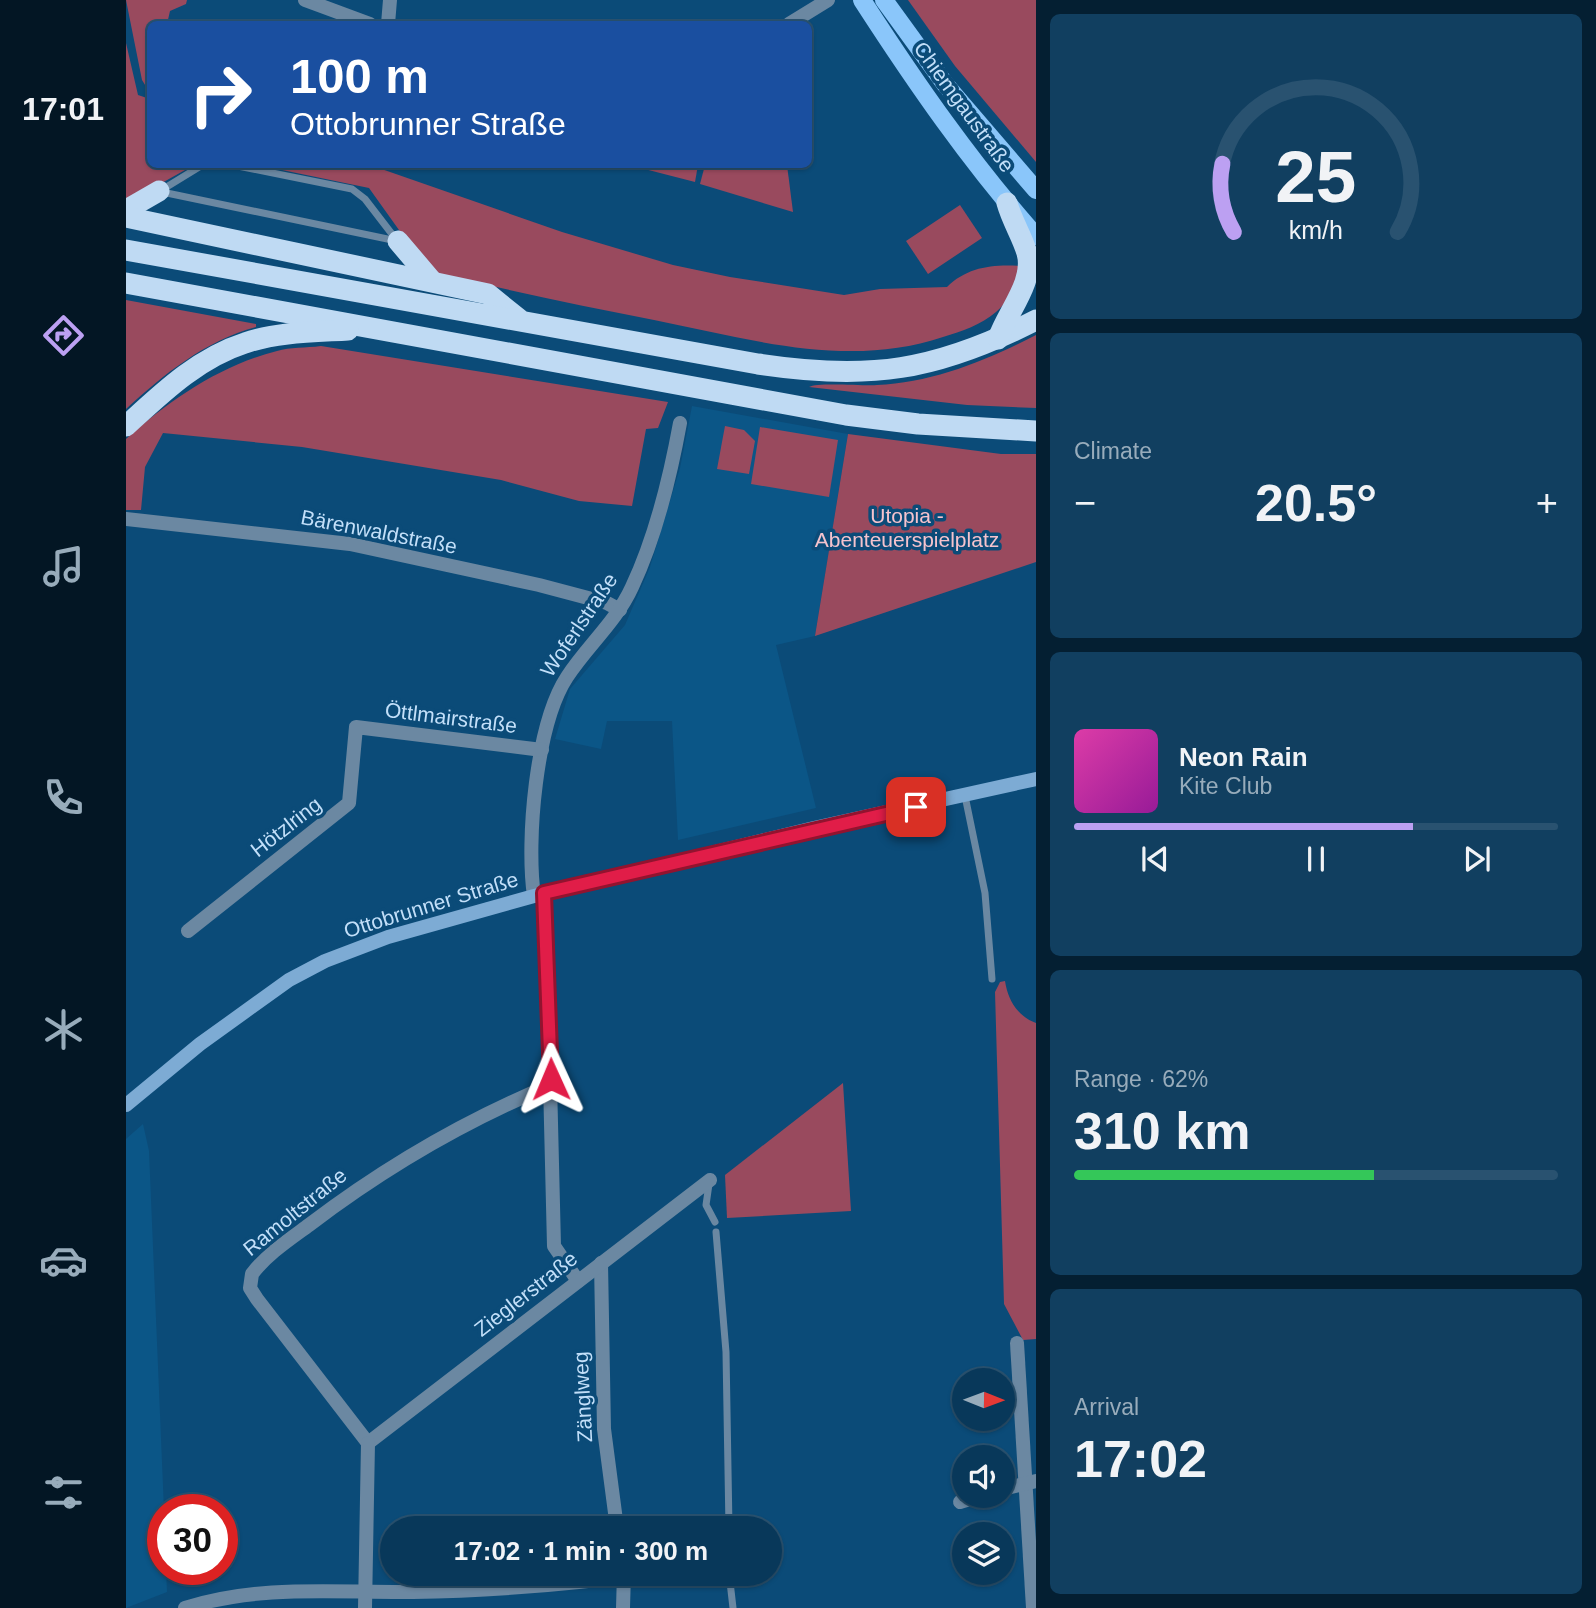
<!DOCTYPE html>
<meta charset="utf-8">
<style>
:root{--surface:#08385a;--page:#113f60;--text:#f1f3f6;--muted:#98acbb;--line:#295270;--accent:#bca0f2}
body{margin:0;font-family:Arial,sans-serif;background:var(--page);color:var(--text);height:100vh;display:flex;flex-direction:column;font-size:26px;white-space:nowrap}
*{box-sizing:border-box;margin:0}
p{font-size:23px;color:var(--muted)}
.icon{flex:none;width:38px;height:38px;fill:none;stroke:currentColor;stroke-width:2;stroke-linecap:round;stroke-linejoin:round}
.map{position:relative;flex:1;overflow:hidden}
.sheet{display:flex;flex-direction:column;gap:14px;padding:14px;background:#041f32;width:560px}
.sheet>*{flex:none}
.top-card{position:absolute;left:21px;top:21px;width:665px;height:147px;border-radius:10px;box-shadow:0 2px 5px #0004,0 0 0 2px var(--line);background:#1a4fa0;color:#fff;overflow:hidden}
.needle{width:46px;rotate:91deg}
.tools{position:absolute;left:826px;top:1368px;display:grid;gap:14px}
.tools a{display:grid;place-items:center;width:63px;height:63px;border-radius:50%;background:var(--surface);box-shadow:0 2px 5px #0004,0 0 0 2px var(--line);font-size:35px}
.speed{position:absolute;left:21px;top:1494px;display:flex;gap:14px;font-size:35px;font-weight:700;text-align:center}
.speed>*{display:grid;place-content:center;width:91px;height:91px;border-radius:50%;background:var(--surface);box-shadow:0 2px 5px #0004,0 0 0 2px var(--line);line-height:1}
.speed .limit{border:10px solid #d22;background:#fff;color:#111}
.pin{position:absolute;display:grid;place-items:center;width:60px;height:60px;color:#fff;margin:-30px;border-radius:14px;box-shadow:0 4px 10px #0006}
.me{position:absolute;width:77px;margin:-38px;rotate:359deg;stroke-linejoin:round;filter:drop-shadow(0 0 5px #0008)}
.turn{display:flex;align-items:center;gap:24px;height:147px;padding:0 28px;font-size:32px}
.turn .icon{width:91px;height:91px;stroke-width:2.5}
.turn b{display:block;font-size:49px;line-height:60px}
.big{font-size:52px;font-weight:600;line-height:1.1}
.sheet .widget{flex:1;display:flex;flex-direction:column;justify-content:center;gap:10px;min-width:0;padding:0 24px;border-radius:10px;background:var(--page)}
.sheet .dial{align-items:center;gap:0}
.dial svg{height:182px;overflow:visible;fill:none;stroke:var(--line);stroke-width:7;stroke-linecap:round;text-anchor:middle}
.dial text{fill:var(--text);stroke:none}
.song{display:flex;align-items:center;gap:21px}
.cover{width:84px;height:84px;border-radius:10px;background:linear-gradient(135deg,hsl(320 70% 55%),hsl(300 70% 35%))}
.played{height:7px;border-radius:4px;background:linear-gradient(90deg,var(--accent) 70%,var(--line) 70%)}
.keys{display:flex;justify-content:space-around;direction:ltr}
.heat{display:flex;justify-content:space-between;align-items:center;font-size:38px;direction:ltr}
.charge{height:10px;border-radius:5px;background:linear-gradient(90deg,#34c759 62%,var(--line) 0)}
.trip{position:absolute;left:254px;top:1516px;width:402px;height:70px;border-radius:35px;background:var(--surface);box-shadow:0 2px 5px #0004,0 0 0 2px var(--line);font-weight:600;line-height:70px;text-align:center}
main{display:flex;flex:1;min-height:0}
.tab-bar{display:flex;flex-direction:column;width:126px;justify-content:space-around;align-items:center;background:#031624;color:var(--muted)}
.tab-bar .icon{width:49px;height:49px}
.tab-bar .current{color:var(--accent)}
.tab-bar b{font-size:32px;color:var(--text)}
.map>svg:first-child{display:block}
.built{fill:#0b5687}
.green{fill:#994a5e}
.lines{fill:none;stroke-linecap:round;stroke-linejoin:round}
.lane{stroke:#6b88a2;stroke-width:7}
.street{stroke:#6b88a2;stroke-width:14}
.secondary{stroke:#7dabd4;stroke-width:14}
.primary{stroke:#8ac6fa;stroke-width:18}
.highway{stroke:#bfdaf3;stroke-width:21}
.route-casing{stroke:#92132f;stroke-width:18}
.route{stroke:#e11d48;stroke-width:12}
.labels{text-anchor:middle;stroke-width:7;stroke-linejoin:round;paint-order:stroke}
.street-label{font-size:21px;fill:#c2dff9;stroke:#0b4b78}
.park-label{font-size:21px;fill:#f5c3cd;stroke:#0b4b78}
</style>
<main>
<nav class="tab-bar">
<b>17:01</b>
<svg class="icon current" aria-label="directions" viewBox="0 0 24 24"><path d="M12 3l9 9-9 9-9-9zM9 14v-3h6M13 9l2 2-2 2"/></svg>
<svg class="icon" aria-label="music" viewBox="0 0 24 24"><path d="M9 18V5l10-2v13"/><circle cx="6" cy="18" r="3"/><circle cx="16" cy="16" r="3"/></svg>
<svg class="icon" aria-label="phone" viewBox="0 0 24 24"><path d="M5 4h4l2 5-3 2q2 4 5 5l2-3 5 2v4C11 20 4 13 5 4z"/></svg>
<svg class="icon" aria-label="climate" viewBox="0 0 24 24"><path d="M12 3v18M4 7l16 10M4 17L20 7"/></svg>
<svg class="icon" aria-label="car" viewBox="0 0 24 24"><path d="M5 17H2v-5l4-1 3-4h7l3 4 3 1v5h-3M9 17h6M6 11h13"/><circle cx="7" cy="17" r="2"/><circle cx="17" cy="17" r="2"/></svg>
<svg class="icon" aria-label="filters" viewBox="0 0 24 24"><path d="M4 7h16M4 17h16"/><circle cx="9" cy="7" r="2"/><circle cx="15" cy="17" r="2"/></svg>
</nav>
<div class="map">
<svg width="910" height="1608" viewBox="0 0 910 1608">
<rect width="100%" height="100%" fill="#0b4b78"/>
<g class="built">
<polygon points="566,406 722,434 689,636 650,645 690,808 552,840 546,721 481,721 475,749 429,739 444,689 499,625 524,567 554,468"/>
<polygon points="17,1124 23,1151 38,1510 37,1570 40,1570 41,1592 0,1608 0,1139"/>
</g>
<g class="green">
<polygon points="0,0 61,0 60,4 44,11 41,24 24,24 24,93 16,80"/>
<polygon points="782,0 910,0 910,162 829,66"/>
<polygon points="0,43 12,95 24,99 24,164 68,165 0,203"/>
<path d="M132,165H244L436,232L547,265L604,277L718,295L754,289L821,287C841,267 867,264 895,266C888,282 884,301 870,312C855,325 836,331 817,337C722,369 623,339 528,320C457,306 385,291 314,274L298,265L243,188Z"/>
<polygon points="503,165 572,165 569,182"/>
<polygon points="579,165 661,165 667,212 574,184"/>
<polygon points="834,205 856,238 802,274 780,241"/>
<path d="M0,300L130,324V327C79,341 38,374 0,409Z"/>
<path d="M910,335V408L841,405L683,387C691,382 737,386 751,385C806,383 862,360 910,335Z"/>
<path d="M195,346L542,402L532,428L520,429L506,506L453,501L375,480L176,447L37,433L19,467L15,510H0V439C44,400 93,366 151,351C164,347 180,348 195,346Z"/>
<polygon points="599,426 618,430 629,441 623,474 591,469"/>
<polygon points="634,427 712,440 703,497 625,484"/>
<polygon points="722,434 875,454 910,454 910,562 689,636"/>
<path d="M879,981C882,1000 891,1016 910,1023V1339L897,1340L878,1304L869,992L874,982Z"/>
<polygon points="717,1083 725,1211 601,1218 599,1175"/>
</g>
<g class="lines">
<g class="lane">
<polyline points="102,164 226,189 239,199 269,238"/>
<polyline points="34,191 78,164"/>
<polyline points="36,192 271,241"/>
<polyline points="839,796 859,893 866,979"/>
<polyline points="583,1184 580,1205 589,1222"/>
<polyline points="590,1232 600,1352 603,1528"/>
<polyline points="603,1573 607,1608"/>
</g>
<g class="street">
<polyline points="179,0 244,24"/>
<polyline points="262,24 264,0"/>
<polyline points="663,24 702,0"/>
<polyline points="0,519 224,544 413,585 481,603 494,610"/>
<polyline points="418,893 425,1079"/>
<path d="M408,896C400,841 410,724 441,677C462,645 490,622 506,587C530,536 544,478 554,423"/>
<polyline points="62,931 223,803 230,727 416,750"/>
<polyline points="424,1082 428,1246 452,1281"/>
<polyline points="475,1263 478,1429 491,1528"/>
<polyline points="891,1343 907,1608"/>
<path d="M242,1443L131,1299L124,1288L126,1274C140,1255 164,1239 183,1225C258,1168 338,1121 425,1085"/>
<polyline points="242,1443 584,1180"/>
<polyline points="877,1489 910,1481"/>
<polyline points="834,1502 854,1496"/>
<path d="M59,1608C134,1584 211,1593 287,1592C368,1591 447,1584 527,1573"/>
<polyline points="239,1608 242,1443"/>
<polyline points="497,1608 498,1573"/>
</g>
<polyline class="secondary" points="0,1105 74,1044 163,980 199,961 262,937 408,896 688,828 910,779"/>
<g class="primary">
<path d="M736,0C789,82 845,163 910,236"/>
<polyline points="758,0 819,84 910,190"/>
</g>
<g class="highway">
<polyline points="0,210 33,191"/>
<polyline points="0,217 362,294 393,319"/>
<polyline points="272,241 306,281"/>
<path d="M0,250L632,364C743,381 810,371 910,320"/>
<polyline points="0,283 720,415 792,424 910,431"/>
<path d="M872,339C881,312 909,282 901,253C896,236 886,221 881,203"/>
<path d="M0,426C36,393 72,358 119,343C151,332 188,332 222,330"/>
</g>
</g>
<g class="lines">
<g class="route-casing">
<polyline id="route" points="425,1079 418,893 790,807"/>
</g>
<use href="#route" class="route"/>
</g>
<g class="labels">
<g class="street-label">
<text transform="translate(838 107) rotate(54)" y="7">Chiemgaustraße</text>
<text transform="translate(253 532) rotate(11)" y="7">Bärenwaldstraße</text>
<text transform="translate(453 625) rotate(-56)" y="7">Woferlstraße</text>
<text transform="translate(325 718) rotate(7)" y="7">Öttlmairstraße</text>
<text transform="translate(160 827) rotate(-38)" y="7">Hötzlring</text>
<text transform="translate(305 905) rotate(-17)" y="7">Ottobrunner Straße</text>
<text transform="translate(169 1212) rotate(-39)" y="7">Ramoltstraße</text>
<text transform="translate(400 1294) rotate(-38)" y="7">Zieglerstraße</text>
<text transform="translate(457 1397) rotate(-93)" y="7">Zänglweg</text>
</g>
<g class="park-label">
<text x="781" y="523">Utopia -<tspan x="781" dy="24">Abenteuerspielplatz</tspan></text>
</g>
</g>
</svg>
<div class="tools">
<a><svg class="needle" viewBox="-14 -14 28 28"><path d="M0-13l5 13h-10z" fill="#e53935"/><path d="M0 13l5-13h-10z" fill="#98acbb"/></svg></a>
<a><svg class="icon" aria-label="sound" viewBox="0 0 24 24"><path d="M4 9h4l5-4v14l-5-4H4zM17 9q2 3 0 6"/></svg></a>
<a><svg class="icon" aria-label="layers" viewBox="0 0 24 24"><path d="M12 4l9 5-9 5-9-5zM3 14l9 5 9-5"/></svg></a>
</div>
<div class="speed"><div class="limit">30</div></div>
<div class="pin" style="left:790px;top:807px;background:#d93025"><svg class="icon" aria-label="arrive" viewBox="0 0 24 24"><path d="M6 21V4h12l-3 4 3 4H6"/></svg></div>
<svg class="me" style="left:425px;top:1079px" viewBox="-20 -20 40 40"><path d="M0-17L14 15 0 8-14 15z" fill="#e11d48" stroke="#fff" stroke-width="4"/></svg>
<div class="trip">17:02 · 1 min · 300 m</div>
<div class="top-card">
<div class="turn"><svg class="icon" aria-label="right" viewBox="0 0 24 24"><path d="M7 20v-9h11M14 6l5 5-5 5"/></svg><div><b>100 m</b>Ottobrunner Straße</div></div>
</div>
</div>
<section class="sheet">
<div class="widget dial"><svg viewBox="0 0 100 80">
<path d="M14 69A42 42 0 1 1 86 69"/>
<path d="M14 69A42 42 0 0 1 9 39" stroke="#bca0f2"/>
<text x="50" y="56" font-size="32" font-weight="700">25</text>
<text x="50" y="72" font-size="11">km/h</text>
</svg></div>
<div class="widget"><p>Climate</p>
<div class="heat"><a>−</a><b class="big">20.5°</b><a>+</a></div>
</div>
<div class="widget">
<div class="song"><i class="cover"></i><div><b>Neon Rain</b><p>Kite Club</p></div></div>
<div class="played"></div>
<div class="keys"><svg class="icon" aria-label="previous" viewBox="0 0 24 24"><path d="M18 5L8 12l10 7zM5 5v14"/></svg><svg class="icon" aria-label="pause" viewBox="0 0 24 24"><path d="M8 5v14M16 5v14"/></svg><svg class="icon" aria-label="next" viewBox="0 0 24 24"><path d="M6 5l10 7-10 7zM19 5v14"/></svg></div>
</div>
<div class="widget"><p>Range · 62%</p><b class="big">310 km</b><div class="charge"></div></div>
<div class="widget"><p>Arrival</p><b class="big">17:02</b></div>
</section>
</main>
